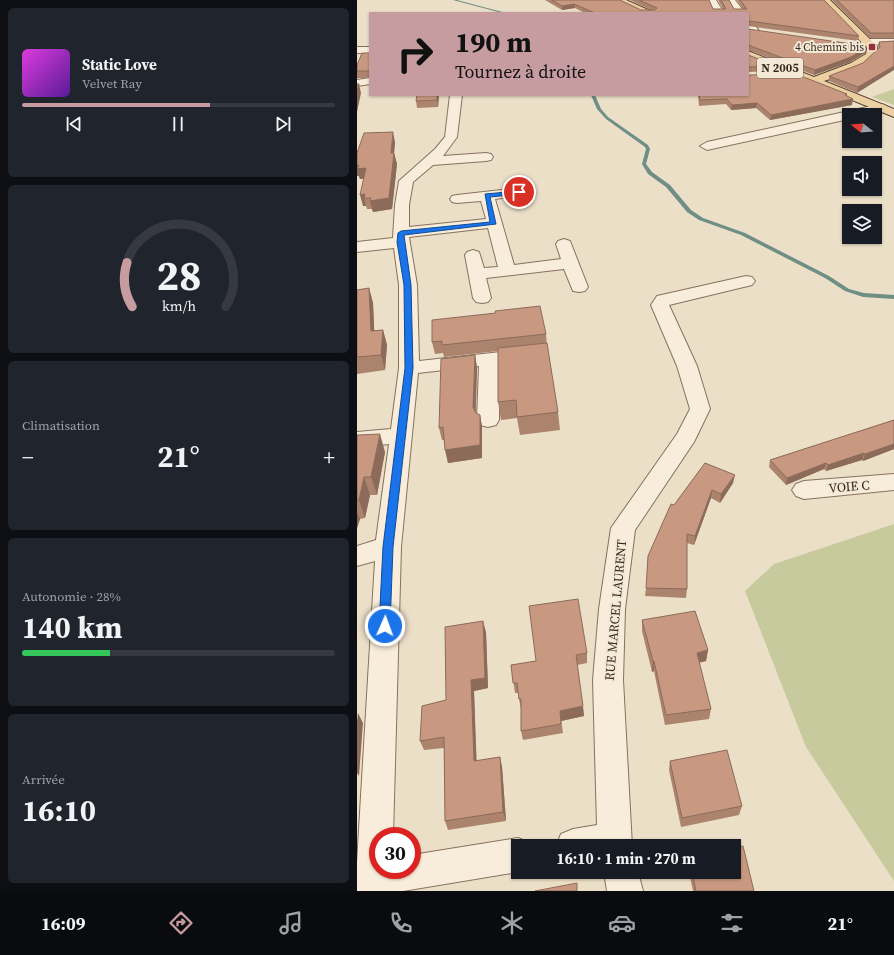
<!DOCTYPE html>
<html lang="fr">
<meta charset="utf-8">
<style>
:root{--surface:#171b24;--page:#20242c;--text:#f1f3f6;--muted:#9ea1a6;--line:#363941;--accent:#c69ca0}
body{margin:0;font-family:"Source Serif 4",serif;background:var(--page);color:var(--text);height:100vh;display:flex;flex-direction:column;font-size:15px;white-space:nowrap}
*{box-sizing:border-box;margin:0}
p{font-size:13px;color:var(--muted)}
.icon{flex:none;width:22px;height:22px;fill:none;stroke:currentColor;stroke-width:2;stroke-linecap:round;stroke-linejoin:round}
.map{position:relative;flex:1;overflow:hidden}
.side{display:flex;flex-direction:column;gap:8px;padding:8px;background:#0d0f14;width:357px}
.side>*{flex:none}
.banner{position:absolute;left:12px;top:12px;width:380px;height:84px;border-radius:0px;box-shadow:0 1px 3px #0004;background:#c69ca0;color:#111;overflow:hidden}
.needle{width:26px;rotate:287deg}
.fabs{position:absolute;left:485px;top:108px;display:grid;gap:8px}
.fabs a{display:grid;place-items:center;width:40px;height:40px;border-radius:0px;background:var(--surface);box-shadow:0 1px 3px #0004;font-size:20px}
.speed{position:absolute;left:12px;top:827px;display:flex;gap:8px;font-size:20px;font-weight:700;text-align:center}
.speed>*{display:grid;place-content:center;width:52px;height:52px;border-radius:50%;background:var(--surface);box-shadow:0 1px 3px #0004;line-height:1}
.speed .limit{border:6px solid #d22;background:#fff;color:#111}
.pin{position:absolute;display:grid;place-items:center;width:34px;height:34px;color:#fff;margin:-17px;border:2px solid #fff;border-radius:50%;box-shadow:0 1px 4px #0007}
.me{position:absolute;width:44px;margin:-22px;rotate:2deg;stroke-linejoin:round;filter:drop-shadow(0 0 3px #0008)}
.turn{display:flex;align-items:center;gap:14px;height:84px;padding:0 20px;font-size:18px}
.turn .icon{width:52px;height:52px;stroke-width:2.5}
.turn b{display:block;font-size:28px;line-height:34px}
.big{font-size:30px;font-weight:700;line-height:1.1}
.side .tile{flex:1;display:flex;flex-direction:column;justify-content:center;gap:6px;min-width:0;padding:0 14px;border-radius:6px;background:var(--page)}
.side .dial{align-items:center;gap:0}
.dial svg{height:104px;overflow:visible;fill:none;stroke:var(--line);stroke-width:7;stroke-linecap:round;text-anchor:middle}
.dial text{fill:var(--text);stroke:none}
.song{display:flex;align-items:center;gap:12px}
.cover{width:48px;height:48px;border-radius:6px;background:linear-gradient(135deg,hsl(300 70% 55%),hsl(270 70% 35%))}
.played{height:4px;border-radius:2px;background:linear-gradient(90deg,var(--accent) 60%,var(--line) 60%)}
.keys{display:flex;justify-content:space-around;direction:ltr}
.heat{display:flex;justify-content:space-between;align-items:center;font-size:22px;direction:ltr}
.charge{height:6px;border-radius:3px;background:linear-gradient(90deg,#34c759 28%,var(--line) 0)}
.trip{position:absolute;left:154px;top:839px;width:230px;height:40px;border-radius:0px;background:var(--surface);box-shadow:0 1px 3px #0004;font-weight:700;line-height:40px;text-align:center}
.tab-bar{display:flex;height:64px;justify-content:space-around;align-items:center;background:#090b0e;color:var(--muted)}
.tab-bar .icon{width:28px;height:28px}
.tab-bar .current{color:var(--accent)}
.tab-bar b{font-size:18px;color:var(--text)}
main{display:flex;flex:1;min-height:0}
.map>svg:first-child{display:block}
.green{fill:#c7ca9c}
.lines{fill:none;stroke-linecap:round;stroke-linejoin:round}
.stream{fill:#6f8e85;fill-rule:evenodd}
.minor-casing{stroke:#87715e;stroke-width:2}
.major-casing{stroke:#554031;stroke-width:2}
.minor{fill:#f7edda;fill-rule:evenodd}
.major{fill:#ecd0a2;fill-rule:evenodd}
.wall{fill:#ac846e}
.shaded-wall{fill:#8c6b5a}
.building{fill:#c89980;stroke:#8c6b5a}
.route{fill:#1a73e8;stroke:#114b97}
.poi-dot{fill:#923138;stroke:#f4e9d7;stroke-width:1.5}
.labels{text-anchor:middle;stroke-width:4;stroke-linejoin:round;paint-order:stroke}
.far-poi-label{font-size:11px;fill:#382a20;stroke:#f4e9d7;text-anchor:end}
.shield{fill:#f4e9d7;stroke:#706357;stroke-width:1}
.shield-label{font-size:12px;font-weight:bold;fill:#382a20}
.street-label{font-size:13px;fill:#382a20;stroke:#f4e9d7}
</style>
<main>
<section class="side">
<div class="tile">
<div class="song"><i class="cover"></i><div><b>Static Love</b><p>Velvet Ray</p></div></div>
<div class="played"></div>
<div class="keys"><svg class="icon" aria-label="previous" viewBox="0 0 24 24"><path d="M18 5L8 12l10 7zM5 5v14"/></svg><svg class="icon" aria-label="pause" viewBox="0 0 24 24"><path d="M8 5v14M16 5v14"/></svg><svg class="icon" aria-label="next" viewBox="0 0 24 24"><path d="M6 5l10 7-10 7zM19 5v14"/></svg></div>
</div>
<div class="tile dial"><svg viewBox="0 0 100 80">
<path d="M14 69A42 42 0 1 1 86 69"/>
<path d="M14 69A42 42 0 0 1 10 35" stroke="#c69ca0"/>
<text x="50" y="56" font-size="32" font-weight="700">28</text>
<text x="50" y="72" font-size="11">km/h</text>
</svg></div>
<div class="tile"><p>Climatisation</p>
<div class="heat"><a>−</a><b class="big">21°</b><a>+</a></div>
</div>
<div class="tile"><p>Autonomie · 28%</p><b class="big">140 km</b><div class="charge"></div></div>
<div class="tile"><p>Arrivée</p><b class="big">16:10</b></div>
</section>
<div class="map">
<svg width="537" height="891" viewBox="0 0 537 891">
<rect width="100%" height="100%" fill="#ecdfc8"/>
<g class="green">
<polygon points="537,89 537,105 515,97"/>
<polygon points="537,524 537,881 449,747 388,591 417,564"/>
</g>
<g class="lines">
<g class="stream">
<polygon points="96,0 100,0 149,13 145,13"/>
<polygon points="234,95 238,95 244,109 251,117 291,145 293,149 289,164 295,172 313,185 334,210 346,218 388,233 472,276 492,289 507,293 537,295 537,299 506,297 488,291 468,278 384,235 342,220 330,212 309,187 291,174 285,164 289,149 288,147 249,119 240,109"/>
</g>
<g class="minor-casing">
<g id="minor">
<polygon points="351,0 359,0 367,13 357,13"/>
<polygon points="370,0 378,0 388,13 378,13"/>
<path d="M391,20C396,21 399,27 402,31L400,33H394L391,29Z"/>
<polygon points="509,39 537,39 537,45 505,44 504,42"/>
<rect x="0" y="47" width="13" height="6"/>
<polygon points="13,78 13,84 0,86 0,80"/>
<polygon points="93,95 105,95 100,137 86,156 129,153 134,154 136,157 134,160 129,161 76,165 56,182 52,205 52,227 129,219 124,201 100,203 95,202 93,199 95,196 100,195 161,188 166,189 168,192 166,195 138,199 157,265 204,259 199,244 201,241 207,239 213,241 231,287 228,291 222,292 216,291 207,269 129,278 134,298 131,302 125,303 119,302 116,298 108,255 110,252 116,250 122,252 127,268 141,267 131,228 52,237 60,285 62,361 170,349 177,351 180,355 177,359 142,364 142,420 139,425 131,427 123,425 120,420 122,366 61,373 44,547 36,836 21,836 21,870 55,870 55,855 161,838 173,843 174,846 161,846 161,872 46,891 0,891 0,863 18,561 0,566 0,546 19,540 32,444 0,448 0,432 34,429 42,368 42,285 37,248 0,252 0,242 36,238 38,205 42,181 78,149 88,137"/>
<polygon points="524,104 528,105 530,108 528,111 509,115 492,115 492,119 350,150 343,146 350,142"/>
<polygon points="389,276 395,277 398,281 395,285 312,305 340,366 353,409 337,442 278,530 268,609 266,680 275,846 199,846 204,834 216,829 240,825 236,680 242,609 254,528 320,434 333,409 320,366 294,305 300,296"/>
<polygon points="537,474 537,490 447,499 439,496 435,490 439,484 447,481"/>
<polygon points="247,872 281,872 286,891 250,891"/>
</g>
</g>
<g class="major-casing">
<g id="major">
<polygon points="257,0 269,0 298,13 285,13"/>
<path d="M464,0H473L519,45L521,51C509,68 487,75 467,81L537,109V117L391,58V51L457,77L494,63L509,54L510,48Z"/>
</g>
</g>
<use href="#minor" class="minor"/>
<use href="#major" class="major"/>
</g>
<g class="wall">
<polygon points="188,0 263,0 284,10 294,10 273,0 352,0 356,9 366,9 361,0 372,0 377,9 386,9 380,0 467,0 502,36 501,41 391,26 391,13 228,13 218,8 205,10"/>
<polygon points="475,0 537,0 537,38 513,38"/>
<polygon points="391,29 508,53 493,62 457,75 391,50"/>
<polygon points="537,41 500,93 472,81 472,76 506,63 522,49 521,46 522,42"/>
<polygon points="13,53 13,78 0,78 0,65"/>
<polygon points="391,55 420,66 419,71 391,72"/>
<polygon points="392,75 490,94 490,96 495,105 413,120 399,108 374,110 369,104 342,106 341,95 391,95"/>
<polygon points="82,95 81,107 60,108 59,101"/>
<polygon points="38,142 37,153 40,164 35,209 16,212 15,209 10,209 9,206 6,206 6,179 3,179 2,176 0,176 0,153"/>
<polygon points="12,288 16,303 17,331 26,330 30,345 28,370 0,374 0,290"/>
<polygon points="75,320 189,334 190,346 201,412 203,430 163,435 160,418 144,420 141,402 141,351 87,357 86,353 78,354 75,342"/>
<polygon points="118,355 120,368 119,412 119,413 123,415 125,427 125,458 91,463 87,440 85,440 82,428"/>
<polygon points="537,420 537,449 506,461 505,460 469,471 467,469 429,485 412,467 413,460"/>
<polygon points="0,435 28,452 20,495 13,495 8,518 3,519 0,528"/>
<polygon points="348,463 376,483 363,503 354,498 337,545 330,543 330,589 329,598 288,596 289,588 317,505"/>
<polygon points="285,620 351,650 349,661 342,663 354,709 352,719 308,725 297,671 295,672 285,631"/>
<polygon points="129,632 131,688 117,691 119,761 143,757 145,767 149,821 91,830 88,821 87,748 67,750 63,741 89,700"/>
<polygon points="230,653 230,663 220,665 227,716 204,721 206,733 166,740 164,731 164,709 162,699 161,693 158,693 154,665"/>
<polygon points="313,761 385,806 382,815 324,827 312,770"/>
<polygon points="332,872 377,872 397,891 336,891"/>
</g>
<g class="shaded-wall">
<polygon points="217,4 218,8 205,10 205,6"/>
<polygon points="509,48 508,53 493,62 457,75 458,70"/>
<polygon points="537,66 537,70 500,93 501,87"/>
<polygon points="2,84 4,93 0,112 0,92"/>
<polygon points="80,95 82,95 81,107 80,100"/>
<polygon points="496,99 495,105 413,120 414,115"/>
<polygon points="400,103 399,108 374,110 375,105"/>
<polygon points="36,132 38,142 36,164 34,153"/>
<polygon points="37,153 40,164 35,209 16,212 13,201"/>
<polygon points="2,165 9,168 11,178 3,179 2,176 0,176 0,166"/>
<polygon points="8,194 7,198 9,206 6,206 3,195"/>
<polygon points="12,288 16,303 18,347 14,331"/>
<polygon points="26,330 30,345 28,370 24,355"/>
<polygon points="118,355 120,368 118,420 116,407"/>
<polygon points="123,415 125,427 125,458 91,463 88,450"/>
<polygon points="23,434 28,452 20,495 14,477"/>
<polygon points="537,444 537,449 506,461 508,454"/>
<polygon points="507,453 505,460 469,471 471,465"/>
<polygon points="469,463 467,469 429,485 430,478"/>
<polygon points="378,475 376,483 363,503 364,494"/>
<polygon points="7,477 13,495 8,518 2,500"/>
<polygon points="355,490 354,498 337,545 338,536"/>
<polygon points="0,512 3,519 0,528"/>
<polygon points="126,621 129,632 131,688 117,691 120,771 117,761 114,680"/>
<polygon points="351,650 349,661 338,663 340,653"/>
<polygon points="296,661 297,661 297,671 295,672"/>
<polygon points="226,706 227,716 204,721 206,733 203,711"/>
<polygon points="1,713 6,723 2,776 0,773 0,722"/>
<polygon points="143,757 145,767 149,821 146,812"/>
</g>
<g class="building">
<polygon points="195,0 263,0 284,10 298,10 300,8 282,0 352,0 356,9 369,9 364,0 372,0 377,9 390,9 383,0 467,0 502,36 392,21 391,22 391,13 238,13 217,4 205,6"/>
<polygon points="480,0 537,0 537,33 514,33"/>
<polygon points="391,29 509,46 509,48 494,57 458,70 391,45"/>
<polygon points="537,41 537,66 501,87 472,76 506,63 523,47 522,42"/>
<polygon points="5,53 13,53 13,71 0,71 0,65"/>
<polygon points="391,55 420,66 391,67 391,69"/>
<polygon points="439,74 490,94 488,95 496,99 414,115 400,103 375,105 370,99 343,100 342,95 391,95 391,75 392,75"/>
<polygon points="0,84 2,84 0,92"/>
<polygon points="60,95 80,95 80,100 59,101"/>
<polygon points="36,132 34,153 37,153 32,198 13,201 14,198 7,198 8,194 3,195 9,168 0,169 2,165 0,166 0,153 7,133"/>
<polygon points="12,288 14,331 26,330 24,355 0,357 0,290"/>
<polygon points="183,306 189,334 85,345 85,341 75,342 75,320 139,313 138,311"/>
<polygon points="190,343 201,412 160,417 159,400 141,402 141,348"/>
<polygon points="118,355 116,407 119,413 123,415 123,445 88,450 86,427 82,428 84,359"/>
<polygon points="537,420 537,444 508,454 507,453 471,465 469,463 430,478 413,460"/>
<polygon points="23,434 14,477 7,477 2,500 0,501 0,435"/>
<polygon points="348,463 378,475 364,494 355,490 338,536 330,534 330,589 289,588 291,556 314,504 317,505"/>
<polygon points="221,599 230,653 219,655 226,706 203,711 204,724 164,731 164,699 162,699 160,683 156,683 154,665 179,661 172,606"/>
<polygon points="338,611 351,650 340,653 354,709 309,715 297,661 296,661 285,620"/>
<polygon points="126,621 128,678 114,680 117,761 143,757 146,812 88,821 87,737 63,741 65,706 89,700 88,627"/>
<polygon points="370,750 385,806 325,818 313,761"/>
<polygon points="386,846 397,891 339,891 335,872 377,872 377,848"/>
<polygon points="220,883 220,891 178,891"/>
</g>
<polygon class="route" points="162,191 164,192 164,194 133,197 139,224 47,235 54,285 56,368 36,547 33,626 32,630 28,631 23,630 22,626 26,547 48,368 47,285 40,242 41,233 44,231 133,222 128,194"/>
<rect class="poi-dot" x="511" y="43" width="8" height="8" rx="2"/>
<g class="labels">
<g class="far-poi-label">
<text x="507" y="51">4 Chemins bis</text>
</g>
<rect class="shield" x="400" y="58" width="46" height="20" rx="3"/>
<g class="shield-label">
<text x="423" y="72">N 2005</text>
</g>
<g class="street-label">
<text transform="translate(492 486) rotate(-5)" y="5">VOIE C</text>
<text transform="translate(258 610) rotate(-85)" y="5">RUE MARCEL LAURENT</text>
</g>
</g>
</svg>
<div class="fabs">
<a><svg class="needle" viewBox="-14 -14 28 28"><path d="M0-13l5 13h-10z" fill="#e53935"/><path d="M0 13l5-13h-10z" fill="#9ea1a6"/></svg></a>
<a><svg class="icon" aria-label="sound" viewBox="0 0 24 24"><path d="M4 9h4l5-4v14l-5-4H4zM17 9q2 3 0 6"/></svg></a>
<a><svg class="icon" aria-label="layers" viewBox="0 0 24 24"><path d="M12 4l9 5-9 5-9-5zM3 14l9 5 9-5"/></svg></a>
</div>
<div class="speed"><div class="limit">30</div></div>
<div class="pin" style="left:162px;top:192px;background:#d93025"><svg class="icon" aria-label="arrive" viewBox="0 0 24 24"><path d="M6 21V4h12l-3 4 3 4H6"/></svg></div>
<svg class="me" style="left:28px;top:626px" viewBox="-20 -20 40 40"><circle r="17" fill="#1a73e8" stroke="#fff" stroke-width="3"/><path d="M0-11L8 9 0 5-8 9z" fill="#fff"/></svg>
<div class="trip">16:10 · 1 min · 270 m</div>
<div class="banner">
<div class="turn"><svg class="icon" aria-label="right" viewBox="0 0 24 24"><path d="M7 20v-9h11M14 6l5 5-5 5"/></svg><div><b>190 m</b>Tournez à droite</div></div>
</div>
</div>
</main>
<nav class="tab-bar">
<b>16:09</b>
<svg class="icon current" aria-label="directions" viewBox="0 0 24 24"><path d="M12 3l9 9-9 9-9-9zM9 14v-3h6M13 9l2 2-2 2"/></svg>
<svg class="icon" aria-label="music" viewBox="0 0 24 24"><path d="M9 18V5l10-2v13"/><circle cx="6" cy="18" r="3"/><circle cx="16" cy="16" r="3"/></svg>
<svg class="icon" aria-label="phone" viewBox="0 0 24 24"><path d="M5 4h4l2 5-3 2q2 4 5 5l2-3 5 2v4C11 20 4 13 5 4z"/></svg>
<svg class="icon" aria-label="climate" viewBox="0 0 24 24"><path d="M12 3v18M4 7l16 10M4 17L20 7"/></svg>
<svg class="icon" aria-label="car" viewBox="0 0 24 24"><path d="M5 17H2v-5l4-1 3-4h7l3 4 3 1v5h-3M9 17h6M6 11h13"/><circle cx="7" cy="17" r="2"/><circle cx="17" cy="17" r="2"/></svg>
<svg class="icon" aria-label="filters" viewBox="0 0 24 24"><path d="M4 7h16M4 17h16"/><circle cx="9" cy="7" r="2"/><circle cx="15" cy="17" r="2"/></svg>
<b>21°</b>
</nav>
